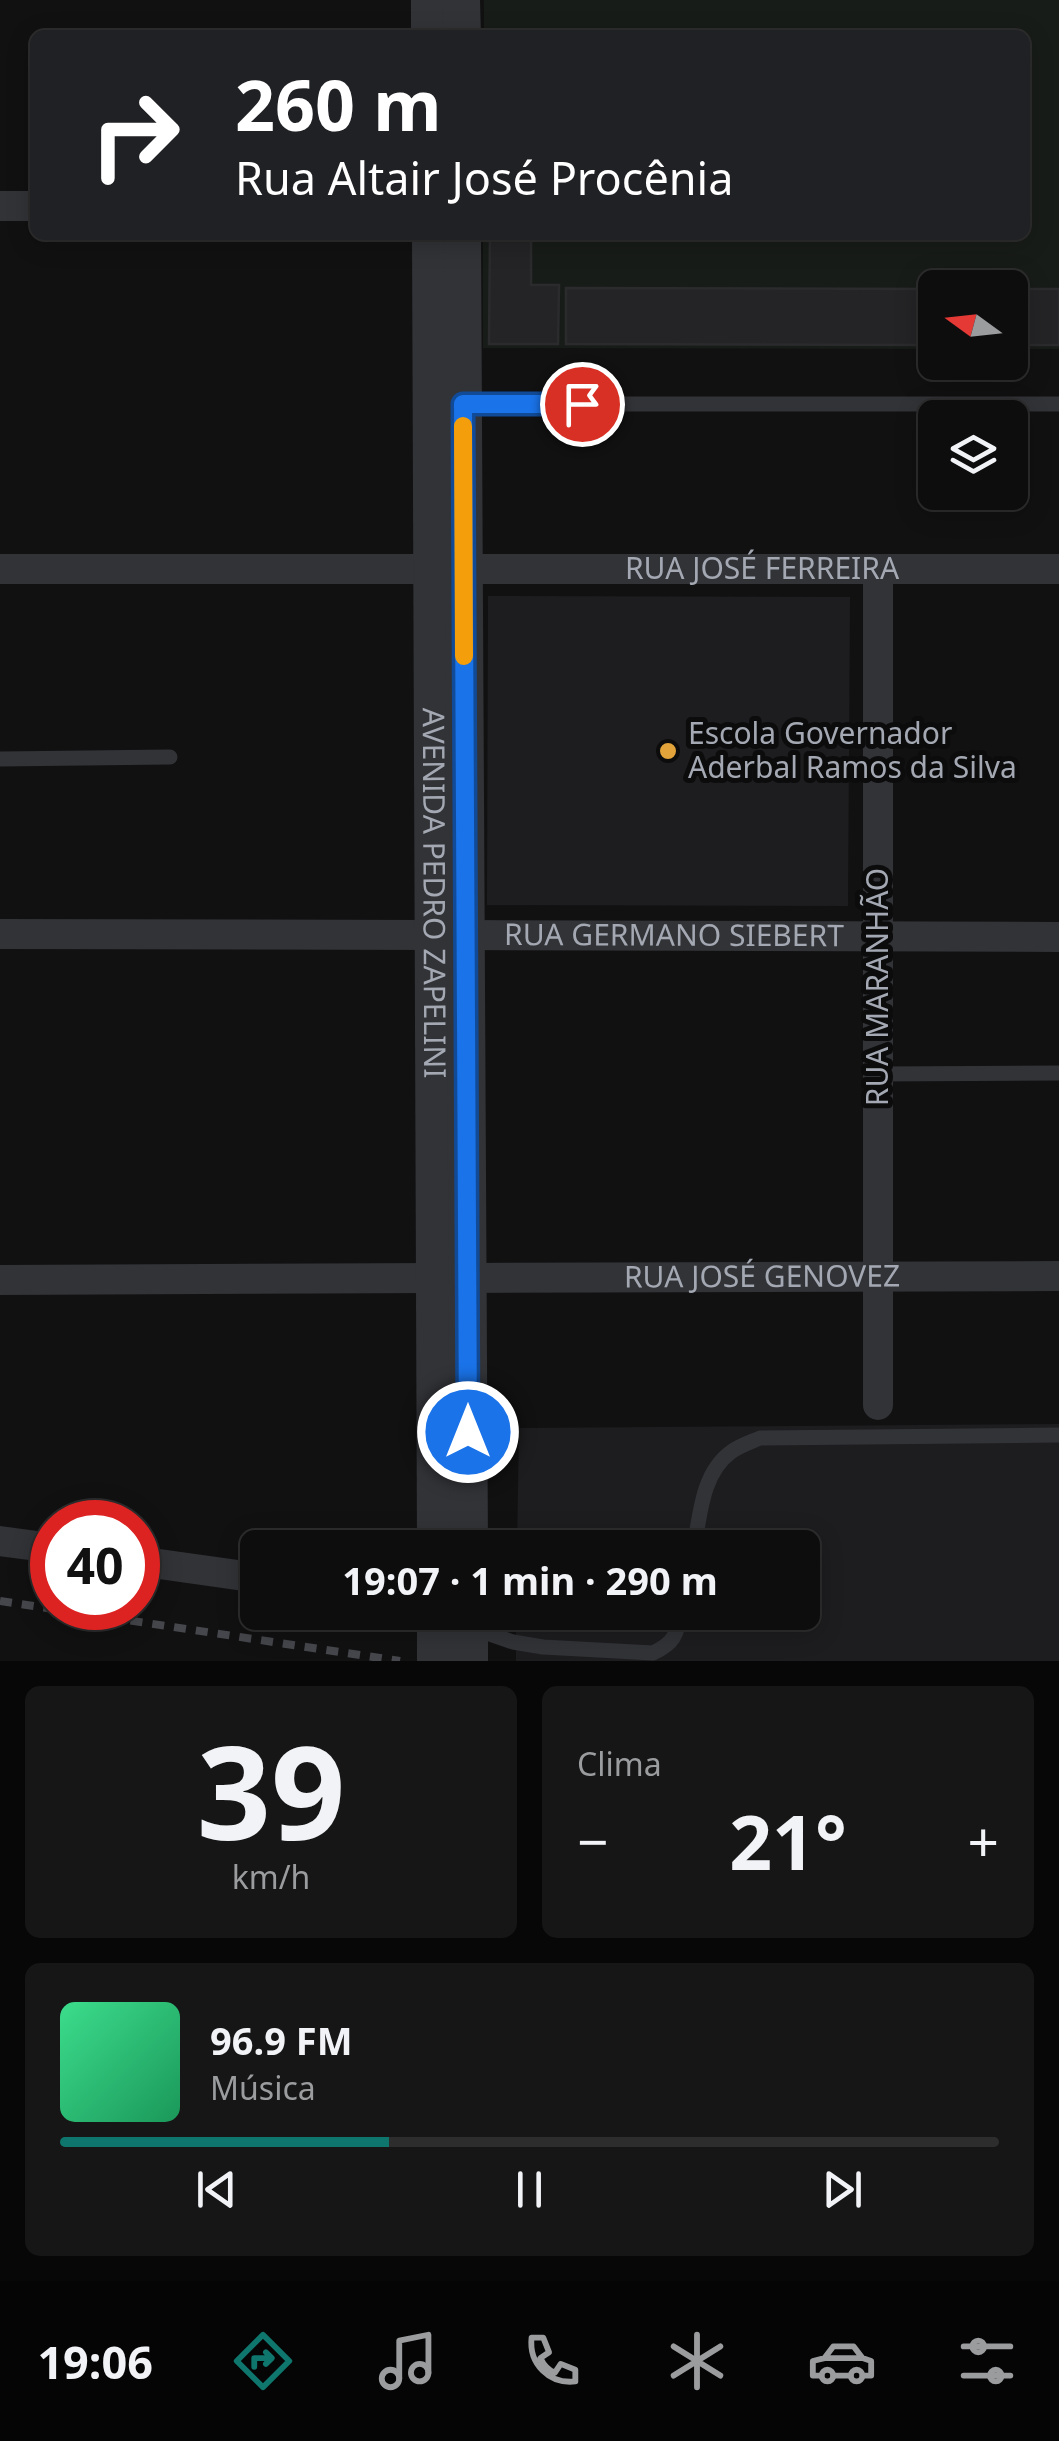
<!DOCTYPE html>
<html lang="pt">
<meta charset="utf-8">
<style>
:root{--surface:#0d0d0e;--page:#161617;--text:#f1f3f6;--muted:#9a9c9e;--line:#2d2d2e;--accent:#0f766e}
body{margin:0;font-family:"Noto Sans",sans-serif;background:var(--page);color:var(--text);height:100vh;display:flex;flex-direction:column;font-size:38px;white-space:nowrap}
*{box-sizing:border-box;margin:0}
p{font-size:32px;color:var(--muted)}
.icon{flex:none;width:55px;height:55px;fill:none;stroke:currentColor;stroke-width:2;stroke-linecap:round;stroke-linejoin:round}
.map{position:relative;height:1661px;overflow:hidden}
.drawer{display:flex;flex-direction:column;gap:25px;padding:25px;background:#070708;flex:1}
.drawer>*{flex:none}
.guide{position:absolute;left:30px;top:30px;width:1000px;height:210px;border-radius:15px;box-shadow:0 5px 25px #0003,0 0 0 2px var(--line);background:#202124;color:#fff;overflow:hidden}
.needle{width:65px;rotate:285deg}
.controls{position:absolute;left:918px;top:270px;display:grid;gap:20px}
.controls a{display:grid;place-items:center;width:110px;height:110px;border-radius:15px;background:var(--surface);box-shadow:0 5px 25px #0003,0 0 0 2px var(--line);font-size:50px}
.speed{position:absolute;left:30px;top:1500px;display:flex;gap:20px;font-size:50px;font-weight:700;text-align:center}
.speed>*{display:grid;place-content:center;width:130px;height:130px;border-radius:50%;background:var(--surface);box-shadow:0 5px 25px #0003,0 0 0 2px var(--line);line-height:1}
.speed .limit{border:15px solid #d22;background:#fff;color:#111}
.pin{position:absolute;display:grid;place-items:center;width:85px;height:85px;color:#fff;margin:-42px;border:5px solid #fff;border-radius:50%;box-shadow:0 2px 10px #0007}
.me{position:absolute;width:110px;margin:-55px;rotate:0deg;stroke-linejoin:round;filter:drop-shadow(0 0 8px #0008)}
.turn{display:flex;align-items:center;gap:35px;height:210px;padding:0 40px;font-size:45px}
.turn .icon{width:130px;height:130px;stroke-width:2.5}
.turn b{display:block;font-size:70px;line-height:85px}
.big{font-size:75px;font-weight:700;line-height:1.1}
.drawer .tile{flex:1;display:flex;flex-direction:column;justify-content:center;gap:15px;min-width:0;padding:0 35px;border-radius:15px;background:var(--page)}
.drawer .dial{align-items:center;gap:0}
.dial b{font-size:130px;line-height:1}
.song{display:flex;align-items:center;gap:30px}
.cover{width:120px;height:120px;border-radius:15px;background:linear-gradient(135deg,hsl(150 70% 55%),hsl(150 70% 35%))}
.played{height:10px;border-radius:5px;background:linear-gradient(90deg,var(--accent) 35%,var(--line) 35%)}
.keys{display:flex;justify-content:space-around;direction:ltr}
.heat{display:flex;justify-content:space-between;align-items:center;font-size:55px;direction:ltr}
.drawer .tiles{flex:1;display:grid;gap:25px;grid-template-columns:1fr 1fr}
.tile:last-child{grid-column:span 2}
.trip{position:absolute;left:240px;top:1530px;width:580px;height:100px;border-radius:15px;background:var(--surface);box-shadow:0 5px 25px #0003,0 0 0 2px var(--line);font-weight:700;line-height:100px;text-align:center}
.tab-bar{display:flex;height:160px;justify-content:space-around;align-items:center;background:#050506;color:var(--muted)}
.tab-bar .icon{width:70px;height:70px}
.tab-bar .selected{color:var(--accent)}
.tab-bar b{font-size:45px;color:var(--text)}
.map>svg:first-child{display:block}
.built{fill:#1d1d1f}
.green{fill:#181c18}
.building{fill:#242426;stroke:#2b2b2e;stroke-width:2.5}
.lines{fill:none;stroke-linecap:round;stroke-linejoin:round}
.service{stroke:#323337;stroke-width:15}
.minor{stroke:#323337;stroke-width:30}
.tertiary{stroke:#323337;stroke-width:38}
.rail{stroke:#45474c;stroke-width:8;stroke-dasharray:12 10;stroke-linecap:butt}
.route-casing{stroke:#114b97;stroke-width:25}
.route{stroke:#1a73e8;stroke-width:18}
.slow{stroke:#f59e0b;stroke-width:18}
.poi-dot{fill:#e1a33a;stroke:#0c0c0d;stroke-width:4}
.labels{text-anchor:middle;stroke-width:10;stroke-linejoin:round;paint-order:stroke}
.street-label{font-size:30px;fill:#a3a8b2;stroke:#0c0c0d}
.poi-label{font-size:30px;fill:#a3a8b2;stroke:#0c0c0d;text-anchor:start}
</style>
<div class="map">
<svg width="1059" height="1661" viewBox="0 0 1059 1661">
<rect width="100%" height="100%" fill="#111112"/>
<g class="built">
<polygon points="488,596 850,597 848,906 487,905"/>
<polygon points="1059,1424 1059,1661 516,1661 516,1613 802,1612 802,1548 517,1547 519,1428"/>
</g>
<polygon class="green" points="484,0 1059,0 1059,349 1010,349 1010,288 935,288 935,349 483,348 483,235 1025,235 1025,35 484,35"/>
<g class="building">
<polygon points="490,235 531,235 531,285 559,285 558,344 489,344"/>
<polygon points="566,288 935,289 935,345 566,344"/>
<rect x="1010" y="289" width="49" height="56"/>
</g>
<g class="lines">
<g class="service">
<polyline points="463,404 1059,404"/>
<polyline points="0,759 170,757"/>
<polyline points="878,1074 1059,1073"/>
<path d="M694,1548C700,1515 702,1473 731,1452C739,1446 751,1442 760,1438L1059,1435"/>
<path d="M469,1627L513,1642L543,1647L653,1653C674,1643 677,1635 681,1612"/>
</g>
<g class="minor">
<polyline points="0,206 35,206"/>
<polyline points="0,569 432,569"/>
<path id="s1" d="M464,569H1059"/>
<polyline points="0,934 433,935"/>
<path id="s2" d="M466,935L1059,937"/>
<path id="s3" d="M467,1278L1059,1276"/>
<polyline points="0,1280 435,1278"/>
<polyline points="878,1405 878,569"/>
<polyline points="0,1541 52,1548"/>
<polyline points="138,1561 258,1578"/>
</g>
<g class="tertiary">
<polyline points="430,0 430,35"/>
<polyline points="461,0 462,35"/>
<path id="s4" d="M431,235L436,1548"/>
<polyline points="462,235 469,1548"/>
<polyline points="436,1612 436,1661"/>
<polyline points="469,1612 469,1661"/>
</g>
<polyline class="rail" points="0,1601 400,1661"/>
</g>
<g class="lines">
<g class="route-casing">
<polyline id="route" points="468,1432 463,404 582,404"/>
</g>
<use href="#route" class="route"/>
<polyline class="slow" points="463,426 464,656"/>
</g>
<circle class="poi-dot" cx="668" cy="751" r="10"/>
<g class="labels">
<g class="street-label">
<text dy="10" stroke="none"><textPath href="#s1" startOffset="298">RUA JOSÉ FERREIRA</textPath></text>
<text dy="10" stroke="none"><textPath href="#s4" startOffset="658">AVENIDA PEDRO ZAPELINI</textPath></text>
<text dy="10" stroke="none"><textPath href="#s2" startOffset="208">RUA GERMANO SIEBERT</textPath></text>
<text transform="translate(878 987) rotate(-90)" y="10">RUA MARANHÃO</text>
<text dy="10" stroke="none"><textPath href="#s3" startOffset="295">RUA JOSÉ GENOVEZ</textPath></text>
</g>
<g class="poi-label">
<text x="688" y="744">Escola Governador<tspan x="688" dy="34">Aderbal Ramos da Silva</tspan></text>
</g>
</g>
</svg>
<div class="controls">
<a><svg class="needle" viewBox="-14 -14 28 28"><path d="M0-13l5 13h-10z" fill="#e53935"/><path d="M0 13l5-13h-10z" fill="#9a9c9e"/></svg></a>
<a><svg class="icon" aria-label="layers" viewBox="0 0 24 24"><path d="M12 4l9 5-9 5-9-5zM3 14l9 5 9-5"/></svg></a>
</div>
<div class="speed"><div class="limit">40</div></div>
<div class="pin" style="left:582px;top:404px;background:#d93025"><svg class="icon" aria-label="arrive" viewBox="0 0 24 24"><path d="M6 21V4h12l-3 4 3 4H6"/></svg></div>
<svg class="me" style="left:468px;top:1432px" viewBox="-20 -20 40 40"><circle r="17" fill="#1a73e8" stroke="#fff" stroke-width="3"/><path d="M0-11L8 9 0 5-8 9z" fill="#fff"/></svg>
<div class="trip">19:07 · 1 min · 290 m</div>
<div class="guide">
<div class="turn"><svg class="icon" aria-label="right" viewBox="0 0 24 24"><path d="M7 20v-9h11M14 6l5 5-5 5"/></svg><div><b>260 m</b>Rua Altair José Procênia</div></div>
</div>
</div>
<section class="drawer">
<div class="tiles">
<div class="tile dial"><b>39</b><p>km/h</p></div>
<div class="tile"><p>Clima</p>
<div class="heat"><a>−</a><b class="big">21°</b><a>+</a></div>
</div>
<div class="tile">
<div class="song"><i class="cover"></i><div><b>96.9 FM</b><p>Música</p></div></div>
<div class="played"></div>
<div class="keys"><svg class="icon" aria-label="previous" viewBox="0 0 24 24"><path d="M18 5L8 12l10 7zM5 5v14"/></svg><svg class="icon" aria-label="pause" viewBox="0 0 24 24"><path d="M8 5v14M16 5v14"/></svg><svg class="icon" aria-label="next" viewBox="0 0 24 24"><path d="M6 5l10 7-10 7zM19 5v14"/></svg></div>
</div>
</div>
</section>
<nav class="tab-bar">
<b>19:06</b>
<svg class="icon selected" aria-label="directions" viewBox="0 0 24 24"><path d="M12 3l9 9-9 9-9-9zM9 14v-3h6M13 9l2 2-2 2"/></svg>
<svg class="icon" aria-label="music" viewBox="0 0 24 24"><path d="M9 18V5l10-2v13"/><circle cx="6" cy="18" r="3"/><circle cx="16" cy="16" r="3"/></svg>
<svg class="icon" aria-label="phone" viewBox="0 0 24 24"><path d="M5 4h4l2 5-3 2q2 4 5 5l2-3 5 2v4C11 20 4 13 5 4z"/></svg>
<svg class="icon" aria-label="climate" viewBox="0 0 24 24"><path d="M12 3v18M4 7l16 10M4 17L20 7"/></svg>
<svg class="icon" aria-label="car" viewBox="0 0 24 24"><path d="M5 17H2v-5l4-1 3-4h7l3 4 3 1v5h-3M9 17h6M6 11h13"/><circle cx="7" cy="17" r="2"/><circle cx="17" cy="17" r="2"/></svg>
<svg class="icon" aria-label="filters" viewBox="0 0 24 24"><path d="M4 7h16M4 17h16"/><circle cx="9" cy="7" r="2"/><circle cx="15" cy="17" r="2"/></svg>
</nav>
